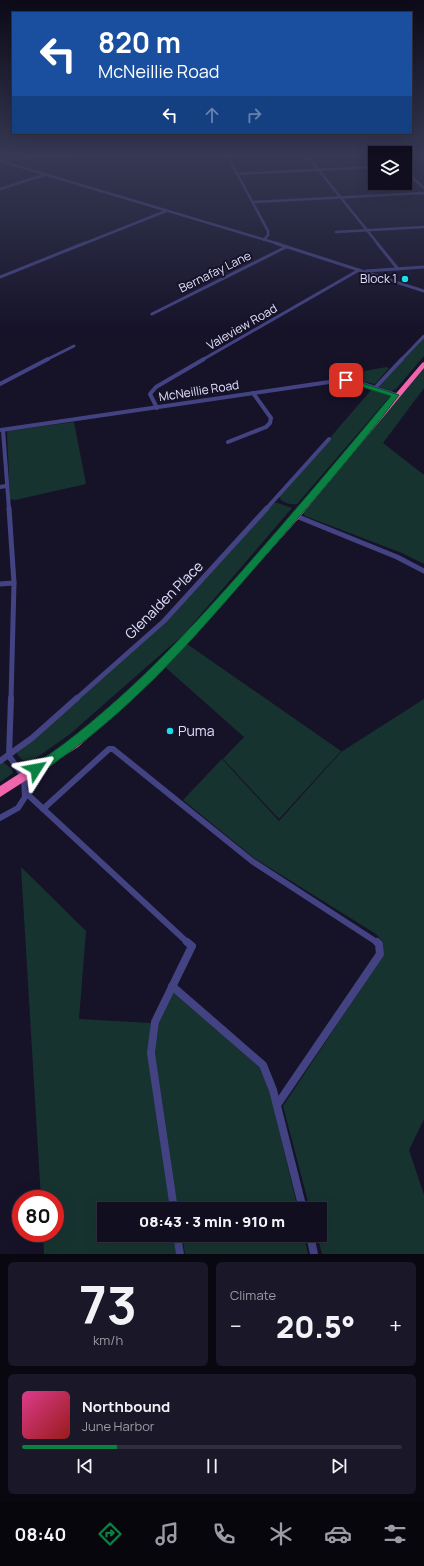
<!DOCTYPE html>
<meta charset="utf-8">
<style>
:root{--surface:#100e1f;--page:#191728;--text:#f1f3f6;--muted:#9c9ca4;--line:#302e3d;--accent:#0b8043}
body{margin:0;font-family:Manrope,sans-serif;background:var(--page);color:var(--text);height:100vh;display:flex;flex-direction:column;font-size:15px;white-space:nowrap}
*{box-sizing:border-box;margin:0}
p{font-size:13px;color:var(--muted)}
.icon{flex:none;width:22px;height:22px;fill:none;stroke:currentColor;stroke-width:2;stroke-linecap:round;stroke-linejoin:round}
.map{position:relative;height:1254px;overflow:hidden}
.side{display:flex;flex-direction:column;gap:8px;padding:8px;background:#090811;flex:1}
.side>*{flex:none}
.hud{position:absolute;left:12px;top:12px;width:400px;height:122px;border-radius:0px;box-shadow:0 4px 16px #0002,0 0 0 1px var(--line);background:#1a4fa0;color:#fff;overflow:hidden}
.controls{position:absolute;left:368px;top:146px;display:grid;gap:8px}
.controls a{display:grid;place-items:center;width:44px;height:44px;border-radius:0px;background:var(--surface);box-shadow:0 4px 16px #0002,0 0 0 1px var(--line);font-size:20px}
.speed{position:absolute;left:12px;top:1190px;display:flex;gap:8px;font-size:20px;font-weight:700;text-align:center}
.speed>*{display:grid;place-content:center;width:52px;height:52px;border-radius:50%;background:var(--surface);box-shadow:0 4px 16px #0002,0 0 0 1px var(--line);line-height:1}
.speed .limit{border:6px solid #d22;background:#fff;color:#111}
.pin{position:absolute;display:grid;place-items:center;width:34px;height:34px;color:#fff;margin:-17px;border-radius:8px;box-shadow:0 2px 6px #0006}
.me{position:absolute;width:44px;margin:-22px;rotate:56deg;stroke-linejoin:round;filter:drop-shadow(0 0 3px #0008)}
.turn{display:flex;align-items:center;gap:14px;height:84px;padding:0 20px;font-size:18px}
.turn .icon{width:52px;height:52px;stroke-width:2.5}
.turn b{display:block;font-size:28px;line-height:34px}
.lanes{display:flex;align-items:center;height:38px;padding:0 20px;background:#0003;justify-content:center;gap:20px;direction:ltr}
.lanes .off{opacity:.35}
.big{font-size:30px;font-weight:800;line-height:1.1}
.side .widget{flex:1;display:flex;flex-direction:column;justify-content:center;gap:6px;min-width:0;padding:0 14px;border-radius:6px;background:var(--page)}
.side .dial{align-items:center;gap:0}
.dial b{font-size:52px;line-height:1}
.song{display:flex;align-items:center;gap:12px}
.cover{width:48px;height:48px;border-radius:6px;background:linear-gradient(135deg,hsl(330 70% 55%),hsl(0 70% 35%))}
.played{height:4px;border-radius:2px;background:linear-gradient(90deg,var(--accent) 25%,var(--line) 25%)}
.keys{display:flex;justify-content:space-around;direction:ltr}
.heat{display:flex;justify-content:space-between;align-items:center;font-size:22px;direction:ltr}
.side .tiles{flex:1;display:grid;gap:8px;grid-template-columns:1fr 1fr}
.widget:last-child{grid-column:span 2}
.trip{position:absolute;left:97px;top:1202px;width:230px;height:40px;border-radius:0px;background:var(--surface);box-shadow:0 4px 16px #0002,0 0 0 1px var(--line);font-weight:800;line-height:40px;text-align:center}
.tab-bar{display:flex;height:64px;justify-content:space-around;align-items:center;background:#06060c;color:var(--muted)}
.tab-bar .icon{width:28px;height:28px}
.tab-bar .on{color:var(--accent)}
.tab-bar b{font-size:18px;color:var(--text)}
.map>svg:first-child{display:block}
.green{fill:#173330}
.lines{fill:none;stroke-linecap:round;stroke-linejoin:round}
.street-far5{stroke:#434383;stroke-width:2.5}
.street-far4{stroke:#434383;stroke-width:3}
.street-far3{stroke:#434383;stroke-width:4}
.street-far2{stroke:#434383;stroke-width:5}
.street-far1{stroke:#434383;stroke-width:6}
.street{stroke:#434383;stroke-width:8}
.highway{fill:#f066ad;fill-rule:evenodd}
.route{fill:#0b8043;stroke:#07532c}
.poi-dot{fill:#1edde9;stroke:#161329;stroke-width:1.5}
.labels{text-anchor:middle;stroke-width:4;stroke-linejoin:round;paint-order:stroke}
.far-street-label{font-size:12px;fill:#e1dffc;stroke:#161329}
.far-poi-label{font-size:12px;fill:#e1dffc;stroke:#161329;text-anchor:end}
.street-label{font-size:14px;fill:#e1dffc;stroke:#161329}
.poi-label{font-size:14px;fill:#e1dffc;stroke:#161329;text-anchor:start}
</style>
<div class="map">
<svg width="424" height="1254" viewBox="0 0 424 1254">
<rect width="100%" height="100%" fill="#161329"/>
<g class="green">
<polygon points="424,337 424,356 396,389 391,391 380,387 380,385"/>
<polygon points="386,367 389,368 375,384 338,376"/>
<polygon points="424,367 424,388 383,443 424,475 424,564 402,553 305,516 303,513"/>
<path d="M372,389L388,393L390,396L297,504C291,505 282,503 279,497Z"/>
<polygon points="74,422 86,484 15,500 10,499 7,431"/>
<polygon points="274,503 278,503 292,508 184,634 70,734 32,761 22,760 17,754 18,751 165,622"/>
<polygon points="187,644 341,751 279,819 223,759 244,737 164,666"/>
<polygon points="424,699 424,1119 409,1150 424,1195 424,1254 322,1254 317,1235 320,1235 320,1209 310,1209 283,1106 384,954 383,942 376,934 254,858 183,800 222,759 279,821 341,752"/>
<polygon points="3,762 12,769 13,773 0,782 0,764"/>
<polygon points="21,867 86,931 79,1019 151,1023 148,1054 170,1209 104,1209 104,1235 173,1235 176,1254 44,1254 43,1233 55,1233 55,1199 41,1199"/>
<polygon points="174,992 260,1068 270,1092 298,1209 178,1209 155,1053 159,1023"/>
<polygon points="182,1235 304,1235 308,1254 185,1254"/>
</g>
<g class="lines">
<g class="street-far5">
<polyline points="226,153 268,231 268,235 264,240"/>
<polyline points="305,153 378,244"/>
<polyline points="1,159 133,153"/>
<polyline points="0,161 279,244"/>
<polyline points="405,171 424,188"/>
<polyline points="236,174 375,167"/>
<polyline points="0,189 44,175"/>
<polyline points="253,202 424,193"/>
<polyline points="336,232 424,227"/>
<polyline points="83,244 166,211"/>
</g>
<g class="street-far4">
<polyline points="275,243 424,291"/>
<polyline points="377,243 398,269"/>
<polyline points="366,271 424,267"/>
<polyline points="0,277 85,243"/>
<polyline points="152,314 286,247"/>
<polyline points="46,360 74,346"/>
<polyline points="202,360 359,270"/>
<polyline points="401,360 424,336"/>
</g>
<g class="street-far3">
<polyline points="0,384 48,359"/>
<polyline points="375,388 402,359"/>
<polyline points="157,408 150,394 156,387 204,359"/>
<polyline points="1,430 343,380 360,383 396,395"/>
<polyline points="3,430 9,509"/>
<polyline points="228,442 266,427 270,423 271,418 253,393"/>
<polyline points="0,487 6,486"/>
<polyline points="266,509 329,439"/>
</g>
<g class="street-far2">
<polyline points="9,508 14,583 11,699"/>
<polyline points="296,516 397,557 424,571"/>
<polyline points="0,584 14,583"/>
<polyline points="76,699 164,621 267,508"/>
</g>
<g class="street-far1">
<polyline points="0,761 32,738 77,698"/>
<polyline points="25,792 188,943"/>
<polyline points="43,809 109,749 113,749 252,861 378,943"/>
<polyline points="0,818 18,808 25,797 24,777 9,756 11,698"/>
</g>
<g class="street">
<polyline points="172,986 263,1065 273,1090 303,1209"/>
<polyline points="277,1105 380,954 379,944 377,942"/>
<polyline points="174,1209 151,1053 155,1022 192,946 187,942"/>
<polyline points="177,1235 180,1254"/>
<polyline points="310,1235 314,1254"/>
</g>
<polygon class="highway" points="424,362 424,368 299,518 191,640 155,678 78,747 0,797 0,786 70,741 149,672 185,636 293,514 422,363"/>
</g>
<linearGradient id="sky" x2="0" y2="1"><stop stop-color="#0c0a17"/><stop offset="0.47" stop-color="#363954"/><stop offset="1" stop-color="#363954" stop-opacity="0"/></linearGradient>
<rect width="424" height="329" fill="url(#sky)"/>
<path class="route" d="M346,378L399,395C356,452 306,509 259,563C199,632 137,705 61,758C54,763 42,775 33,772L31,769L33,766C114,711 177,644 242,571C293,513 342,455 391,396L343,381L342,380Z"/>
<g class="poi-dot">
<circle cx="405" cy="279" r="4"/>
<circle cx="170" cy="731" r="4"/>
</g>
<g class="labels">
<g class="far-street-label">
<text transform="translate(215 272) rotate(-26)" y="4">Bernafay Lane</text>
<text transform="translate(242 327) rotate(-30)" y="4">Valeview Road</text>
<text transform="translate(199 391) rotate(-9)" y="4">McNeillie Road</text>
</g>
<g class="far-poi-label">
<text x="397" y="283">Block 1</text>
</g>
<g class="street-label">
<text transform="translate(164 600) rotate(-45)" y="5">Glenalden Place</text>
</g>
<g class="poi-label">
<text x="178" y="736">Puma</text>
</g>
</g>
</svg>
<div class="controls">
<a><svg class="icon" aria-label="layers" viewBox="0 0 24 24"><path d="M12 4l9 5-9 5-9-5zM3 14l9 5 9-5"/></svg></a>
</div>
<div class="speed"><div class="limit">80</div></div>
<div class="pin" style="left:346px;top:380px;background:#d93025"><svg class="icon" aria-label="arrive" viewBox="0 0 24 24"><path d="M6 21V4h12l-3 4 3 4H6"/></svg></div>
<svg class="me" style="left:36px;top:769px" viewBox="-20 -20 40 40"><path d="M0-17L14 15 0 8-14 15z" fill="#0b8043" stroke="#fff" stroke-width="4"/></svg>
<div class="trip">08:43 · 3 min · 910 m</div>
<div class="hud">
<div class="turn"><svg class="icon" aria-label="left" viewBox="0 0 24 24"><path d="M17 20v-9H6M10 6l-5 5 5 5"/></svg><div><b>820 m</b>McNeillie Road</div></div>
<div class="lanes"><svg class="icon" aria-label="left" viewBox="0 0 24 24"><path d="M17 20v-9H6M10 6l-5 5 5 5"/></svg><svg class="icon off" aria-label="ahead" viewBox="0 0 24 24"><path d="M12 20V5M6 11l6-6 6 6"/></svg><svg class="icon off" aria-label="right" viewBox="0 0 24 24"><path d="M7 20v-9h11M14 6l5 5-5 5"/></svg></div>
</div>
</div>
<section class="side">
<div class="tiles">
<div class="widget dial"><b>73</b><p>km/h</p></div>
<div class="widget"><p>Climate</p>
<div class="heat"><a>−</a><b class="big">20.5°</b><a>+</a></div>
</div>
<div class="widget">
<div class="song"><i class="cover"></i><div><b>Northbound</b><p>June Harbor</p></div></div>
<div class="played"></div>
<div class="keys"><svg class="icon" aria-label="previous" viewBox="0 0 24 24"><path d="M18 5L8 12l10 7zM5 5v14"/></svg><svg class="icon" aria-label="pause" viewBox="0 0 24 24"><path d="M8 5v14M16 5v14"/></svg><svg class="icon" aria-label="next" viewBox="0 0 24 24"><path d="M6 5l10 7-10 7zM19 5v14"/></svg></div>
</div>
</div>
</section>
<nav class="tab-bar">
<b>08:40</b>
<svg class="icon on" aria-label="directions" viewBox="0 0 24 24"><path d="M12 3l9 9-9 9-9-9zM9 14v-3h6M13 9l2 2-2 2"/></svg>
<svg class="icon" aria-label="music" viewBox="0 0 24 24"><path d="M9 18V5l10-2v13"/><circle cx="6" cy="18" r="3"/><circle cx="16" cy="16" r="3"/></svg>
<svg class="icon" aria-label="phone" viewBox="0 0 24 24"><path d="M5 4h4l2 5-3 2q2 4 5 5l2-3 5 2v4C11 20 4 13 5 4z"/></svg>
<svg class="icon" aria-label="climate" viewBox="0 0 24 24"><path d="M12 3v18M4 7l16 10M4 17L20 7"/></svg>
<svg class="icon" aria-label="car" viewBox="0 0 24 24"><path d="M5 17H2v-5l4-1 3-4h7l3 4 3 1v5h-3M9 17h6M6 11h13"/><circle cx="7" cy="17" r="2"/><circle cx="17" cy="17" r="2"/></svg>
<svg class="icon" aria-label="filters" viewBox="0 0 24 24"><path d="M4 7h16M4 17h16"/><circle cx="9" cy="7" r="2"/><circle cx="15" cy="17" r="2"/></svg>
</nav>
